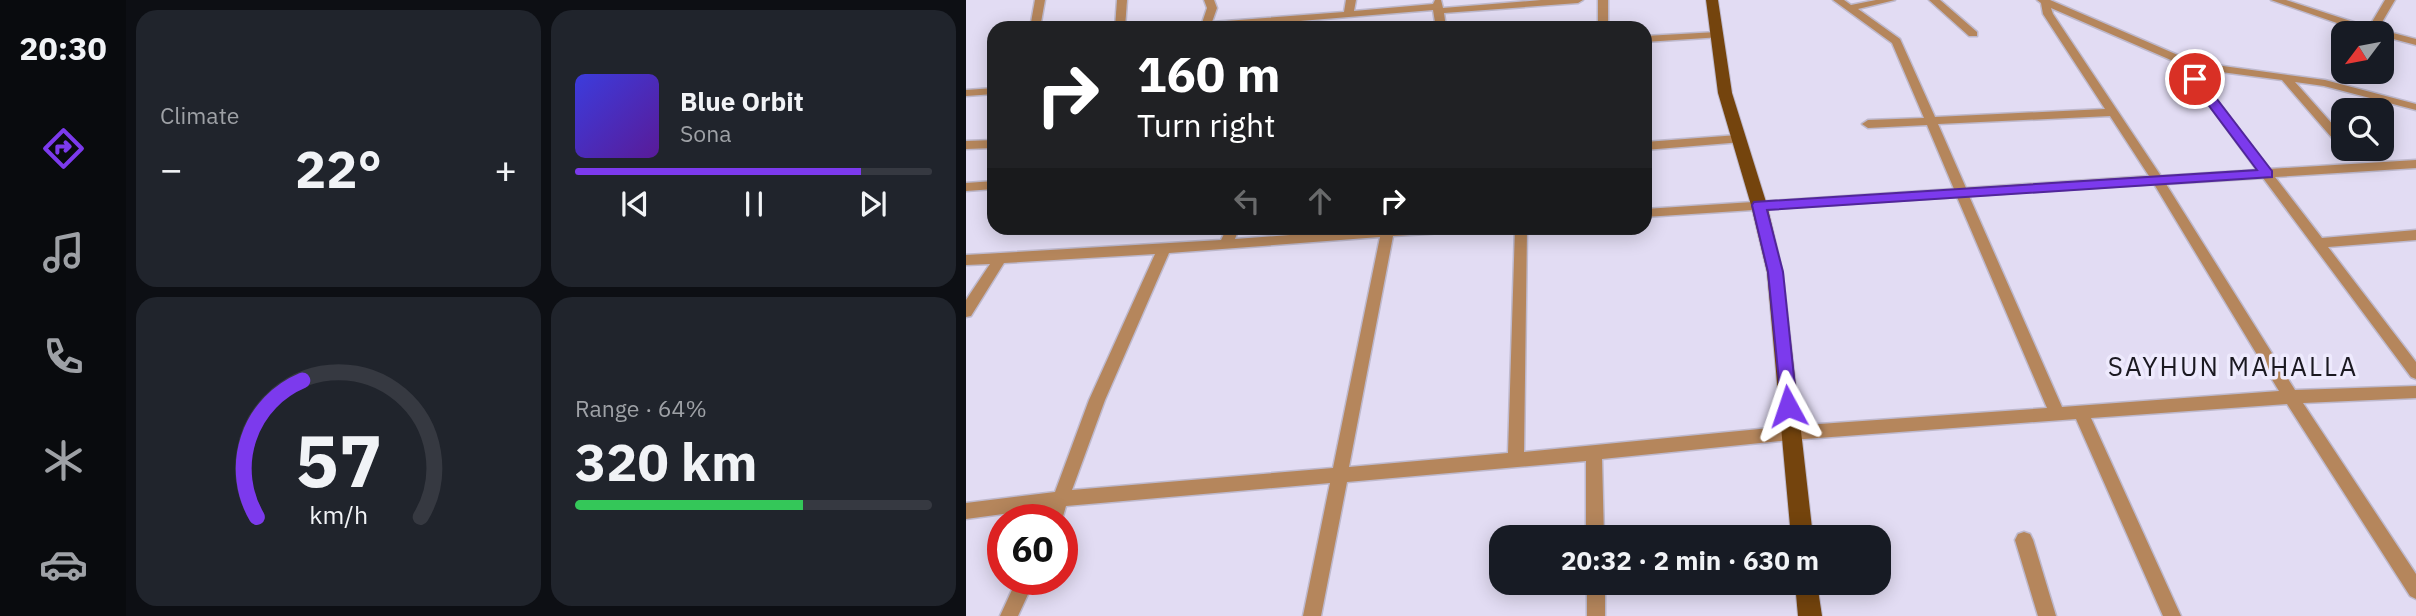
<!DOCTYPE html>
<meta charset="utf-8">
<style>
:root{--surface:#171b24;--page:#20242c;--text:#f1f3f6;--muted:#9ea1a6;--line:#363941;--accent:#7c3aed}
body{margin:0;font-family:"IBM Plex Sans",sans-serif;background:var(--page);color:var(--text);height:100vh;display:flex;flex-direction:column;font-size:26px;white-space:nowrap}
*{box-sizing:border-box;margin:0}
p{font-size:23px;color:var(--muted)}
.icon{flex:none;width:38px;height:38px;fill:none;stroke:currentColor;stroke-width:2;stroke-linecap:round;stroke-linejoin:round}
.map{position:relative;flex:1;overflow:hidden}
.panel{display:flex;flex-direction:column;gap:10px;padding:10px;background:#0d0f14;width:840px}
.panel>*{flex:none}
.guide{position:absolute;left:21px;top:21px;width:665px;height:214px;border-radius:21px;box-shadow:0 4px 18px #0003;background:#202124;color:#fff;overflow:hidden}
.needle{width:46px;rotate:238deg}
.tools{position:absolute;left:1365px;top:21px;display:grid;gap:14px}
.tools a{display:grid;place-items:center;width:63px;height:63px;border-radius:14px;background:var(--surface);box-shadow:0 4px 18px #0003;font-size:35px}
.speed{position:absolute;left:21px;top:504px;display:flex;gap:14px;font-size:35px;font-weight:700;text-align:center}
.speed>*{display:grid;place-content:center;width:91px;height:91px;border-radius:50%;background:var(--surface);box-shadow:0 4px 18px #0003;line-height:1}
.speed .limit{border:10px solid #d22;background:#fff;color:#111}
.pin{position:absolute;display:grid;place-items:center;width:60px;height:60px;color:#fff;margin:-30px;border:4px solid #fff;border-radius:50%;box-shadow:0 2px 7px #0007}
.me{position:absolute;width:77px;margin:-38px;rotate:355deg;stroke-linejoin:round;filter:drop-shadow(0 0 5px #0008)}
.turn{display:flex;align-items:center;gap:24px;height:147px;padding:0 35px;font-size:32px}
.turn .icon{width:91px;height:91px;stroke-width:2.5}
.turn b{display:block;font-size:49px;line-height:60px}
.lanes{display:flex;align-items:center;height:66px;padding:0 35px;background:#0003;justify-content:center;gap:35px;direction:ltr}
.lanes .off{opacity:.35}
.big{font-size:52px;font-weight:700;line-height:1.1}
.panel .tile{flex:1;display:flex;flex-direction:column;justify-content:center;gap:10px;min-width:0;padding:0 24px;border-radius:21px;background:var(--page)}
.panel .dial{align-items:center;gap:0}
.dial svg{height:182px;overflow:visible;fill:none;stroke:var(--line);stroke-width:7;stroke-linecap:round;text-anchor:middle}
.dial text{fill:var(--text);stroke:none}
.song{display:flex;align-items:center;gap:21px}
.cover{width:84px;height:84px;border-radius:10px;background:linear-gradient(135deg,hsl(240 70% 55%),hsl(270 70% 35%))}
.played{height:7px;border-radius:4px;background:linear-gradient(90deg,var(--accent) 80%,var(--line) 80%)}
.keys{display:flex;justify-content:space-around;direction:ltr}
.heat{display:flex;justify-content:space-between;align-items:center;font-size:38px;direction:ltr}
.charge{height:10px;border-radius:5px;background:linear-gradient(90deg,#34c759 64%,var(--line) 0)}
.panel .tiles{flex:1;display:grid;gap:10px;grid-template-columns:repeat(2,1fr)}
.trip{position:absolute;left:523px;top:525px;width:402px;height:70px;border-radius:21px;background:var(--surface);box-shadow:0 4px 18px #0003;font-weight:700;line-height:70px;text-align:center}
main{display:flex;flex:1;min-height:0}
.dock{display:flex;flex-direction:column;width:126px;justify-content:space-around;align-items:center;background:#090b0e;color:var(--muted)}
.dock .icon{width:49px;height:49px}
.dock .active{color:var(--accent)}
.dock b{font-size:32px;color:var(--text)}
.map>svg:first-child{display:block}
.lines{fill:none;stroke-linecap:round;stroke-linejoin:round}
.minor-casing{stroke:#beb9cd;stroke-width:3}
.major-casing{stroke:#beb9cd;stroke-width:2}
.minor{fill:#b5865c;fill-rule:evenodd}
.major{fill:#74440d;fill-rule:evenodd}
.route{fill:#7c3aed;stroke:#51269a;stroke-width:2}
.labels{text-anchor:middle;stroke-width:7;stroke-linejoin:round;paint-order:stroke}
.neighbourhood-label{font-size:26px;letter-spacing:2px;fill:#1b1921;stroke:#eeeafd}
</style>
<main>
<nav class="dock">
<b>20:30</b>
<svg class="icon active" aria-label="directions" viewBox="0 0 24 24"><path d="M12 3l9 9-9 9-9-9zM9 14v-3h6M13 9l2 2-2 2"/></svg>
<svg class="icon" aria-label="music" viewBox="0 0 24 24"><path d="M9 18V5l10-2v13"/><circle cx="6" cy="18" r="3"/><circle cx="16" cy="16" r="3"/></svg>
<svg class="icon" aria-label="phone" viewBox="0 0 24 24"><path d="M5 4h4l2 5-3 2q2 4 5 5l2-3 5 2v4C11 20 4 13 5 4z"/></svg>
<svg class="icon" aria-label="climate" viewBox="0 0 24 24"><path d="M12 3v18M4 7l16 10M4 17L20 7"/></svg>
<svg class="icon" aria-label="car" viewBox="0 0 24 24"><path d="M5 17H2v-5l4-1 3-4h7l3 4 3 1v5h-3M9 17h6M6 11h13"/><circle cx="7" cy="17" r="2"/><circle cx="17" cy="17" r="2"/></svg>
</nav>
<section class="panel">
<div class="tiles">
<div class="tile"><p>Climate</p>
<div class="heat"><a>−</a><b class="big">22°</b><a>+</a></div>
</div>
<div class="tile">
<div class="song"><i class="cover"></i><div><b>Blue Orbit</b><p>Sona</p></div></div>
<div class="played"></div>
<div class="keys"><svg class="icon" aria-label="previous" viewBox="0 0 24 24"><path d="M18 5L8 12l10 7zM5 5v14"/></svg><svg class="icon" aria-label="pause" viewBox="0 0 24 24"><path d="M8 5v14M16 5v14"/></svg><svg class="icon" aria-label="next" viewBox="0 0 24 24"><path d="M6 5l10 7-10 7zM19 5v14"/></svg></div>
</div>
<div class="tile dial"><svg viewBox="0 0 100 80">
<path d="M14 69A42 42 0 1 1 86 69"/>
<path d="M14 69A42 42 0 0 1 34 9" stroke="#7c3aed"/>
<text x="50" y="56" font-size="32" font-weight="700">57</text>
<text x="50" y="72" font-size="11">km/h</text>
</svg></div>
<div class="tile"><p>Range · 64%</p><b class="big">320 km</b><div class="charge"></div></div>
</div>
</section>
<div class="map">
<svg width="1450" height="616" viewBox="0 0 1450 616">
<rect width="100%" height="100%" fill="#e2dcf3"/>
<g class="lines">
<g class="minor-casing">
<g id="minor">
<polygon points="69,0 79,0 74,28 64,28"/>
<polygon points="151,0 161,0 159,28 149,28"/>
<polygon points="238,0 248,0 251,8 246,22 378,12 380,0 390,0 388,11 467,4 469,0 475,0 477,8 575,0 617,0 612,3 478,13 480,28 470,28 467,10 250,28 208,28 213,25 236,23 241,8"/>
<rect x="632" y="0" width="10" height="28"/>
<path d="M867,0H878L885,5L910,0H929L892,9L934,39L969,117L1139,109L1077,14L1075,3L1071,0H1084L1228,62L1359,80L1450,104V110L1358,86L1329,82L1377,136V147L1373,146L1316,80L1232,69L1234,79L1303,169L1450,160V168L1309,177L1356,238L1450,230V240L1362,247L1450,362V379L1445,377L1297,178L1200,184L1329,390L1450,386V398L1337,403L1450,574V599L1444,596L1321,404L1125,418L1215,616H1197L1110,419L825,440L636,459L638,537H620V461L381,482L355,616H337L364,483L100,506L96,520H79L83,508L0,519V503L89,492L123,400L189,254L38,263L5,316L0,317V300L24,264L0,265V255L255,240L261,228H273L269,239L416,228H483L477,233L427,236L383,467L542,453L549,228H561L558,452L825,426L1081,408L991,197L679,217V209L988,189L961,125L902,128L896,124L902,120L958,118L926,43ZM1085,8L1221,67L1224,79L1291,170L1195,176L1087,14ZM1144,116L1183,176L1000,188L972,124ZM1188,184L1313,391L1096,407L1003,196ZM414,237L367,468L106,490L139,400L203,253Z"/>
<polygon points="963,0 974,0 1011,32 1011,36 1003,36"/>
<polygon points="1305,0 1320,0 1403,27 1419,0 1429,0 1412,29 1450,39 1450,45 1416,36 1416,33 1394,31"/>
<polygon points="751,32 755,33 755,37 679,42 679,36"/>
<polygon points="28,88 28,94 0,96 0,90"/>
<polygon points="772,135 776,136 776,142 679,150 679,142"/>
<polygon points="28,140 28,148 0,149 0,141"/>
<polygon points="28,181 28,189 0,191 0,183"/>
<polygon points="1058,532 1064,534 1067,540 1090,616 1072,616 1049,540 1052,534"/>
<polygon points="51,579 69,579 52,616 34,616"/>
<rect x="621" y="583" width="18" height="33"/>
</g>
</g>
<g class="major-casing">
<g id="major">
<polygon points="740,0 752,0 766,93 801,205 817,272 847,537 825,537 801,272 785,205 752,93"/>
<polygon points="829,583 851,583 856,616 832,616"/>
</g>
</g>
<use href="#minor" class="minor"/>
<use href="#major" class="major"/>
</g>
<polygon class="route" points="1229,76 1234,77 1306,171 1306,177 801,210 817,272 831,406 828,411 822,413 816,411 802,272 786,205 788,202 1291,170 1223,79"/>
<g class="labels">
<g class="neighbourhood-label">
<text x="1267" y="376">SAYHUN MAHALLA</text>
</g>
</g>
</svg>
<div class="tools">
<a><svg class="needle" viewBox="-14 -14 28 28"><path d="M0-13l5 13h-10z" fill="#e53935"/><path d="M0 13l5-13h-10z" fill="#9ea1a6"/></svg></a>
<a><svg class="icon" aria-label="search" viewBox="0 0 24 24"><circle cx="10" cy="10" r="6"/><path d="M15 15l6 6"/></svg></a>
</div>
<div class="speed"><div class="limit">60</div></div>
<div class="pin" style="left:1229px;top:79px;background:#d93025"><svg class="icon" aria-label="arrive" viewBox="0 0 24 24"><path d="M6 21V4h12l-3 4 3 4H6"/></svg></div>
<svg class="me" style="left:822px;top:406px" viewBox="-20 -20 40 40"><path d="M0-17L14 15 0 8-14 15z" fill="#7c3aed" stroke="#fff" stroke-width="4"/></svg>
<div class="trip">20:32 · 2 min · 630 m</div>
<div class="guide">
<div class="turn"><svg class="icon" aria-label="right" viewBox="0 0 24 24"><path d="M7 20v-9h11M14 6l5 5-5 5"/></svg><div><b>160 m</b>Turn right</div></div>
<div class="lanes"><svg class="icon off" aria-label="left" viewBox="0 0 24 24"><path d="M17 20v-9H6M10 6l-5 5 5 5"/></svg><svg class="icon off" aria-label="ahead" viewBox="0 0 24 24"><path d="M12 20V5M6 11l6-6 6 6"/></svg><svg class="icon" aria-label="right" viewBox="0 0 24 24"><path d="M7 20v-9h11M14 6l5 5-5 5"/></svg></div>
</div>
</div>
</main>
